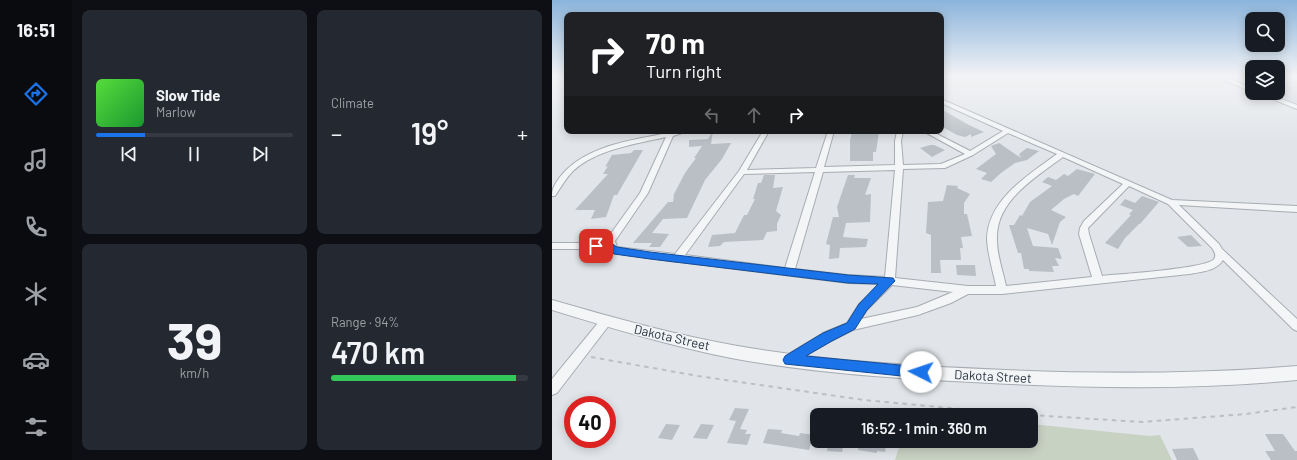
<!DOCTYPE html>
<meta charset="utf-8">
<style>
:root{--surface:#171b24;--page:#242831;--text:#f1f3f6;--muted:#9ea1a6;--line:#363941;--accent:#1a73e8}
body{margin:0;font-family:Barlow,sans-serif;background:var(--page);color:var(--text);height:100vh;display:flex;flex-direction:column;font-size:15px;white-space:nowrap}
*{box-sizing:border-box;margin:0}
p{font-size:13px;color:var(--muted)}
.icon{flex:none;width:22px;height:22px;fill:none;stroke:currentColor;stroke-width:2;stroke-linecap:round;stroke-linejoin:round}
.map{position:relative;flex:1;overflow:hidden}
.side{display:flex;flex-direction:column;gap:10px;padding:10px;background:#0d0f14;width:480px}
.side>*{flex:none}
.banner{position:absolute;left:12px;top:12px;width:380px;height:122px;border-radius:8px;box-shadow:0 2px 10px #0003;background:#202124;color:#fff;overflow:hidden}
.fabs{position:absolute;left:693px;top:12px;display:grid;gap:8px}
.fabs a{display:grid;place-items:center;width:40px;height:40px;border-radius:8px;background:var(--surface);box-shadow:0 2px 10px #0003;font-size:20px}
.speed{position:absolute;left:12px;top:396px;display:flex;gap:8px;font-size:20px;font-weight:700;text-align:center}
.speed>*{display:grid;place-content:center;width:52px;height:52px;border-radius:50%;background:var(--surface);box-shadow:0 2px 10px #0003;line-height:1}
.speed .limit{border:6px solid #d22;background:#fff;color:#111}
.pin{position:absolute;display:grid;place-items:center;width:34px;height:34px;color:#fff;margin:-17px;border-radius:8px;box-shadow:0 2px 6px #0006}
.me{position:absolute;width:44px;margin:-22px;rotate:274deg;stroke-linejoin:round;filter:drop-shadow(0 0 3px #0008)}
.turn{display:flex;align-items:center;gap:14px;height:84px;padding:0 16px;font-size:18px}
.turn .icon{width:52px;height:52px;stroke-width:2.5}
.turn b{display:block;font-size:28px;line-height:34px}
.lanes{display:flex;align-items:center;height:38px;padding:0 16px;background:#0003;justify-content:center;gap:20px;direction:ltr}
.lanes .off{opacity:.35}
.big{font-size:30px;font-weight:600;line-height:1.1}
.side .tile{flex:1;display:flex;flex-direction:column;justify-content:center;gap:6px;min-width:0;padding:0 14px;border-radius:8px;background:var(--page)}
.side .dial{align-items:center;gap:0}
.dial b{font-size:52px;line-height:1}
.song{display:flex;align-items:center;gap:12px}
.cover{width:48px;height:48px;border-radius:6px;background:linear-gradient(135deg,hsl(110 70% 55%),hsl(130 70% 35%))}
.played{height:4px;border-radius:2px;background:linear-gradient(90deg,var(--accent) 25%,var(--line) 25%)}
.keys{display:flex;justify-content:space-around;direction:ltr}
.heat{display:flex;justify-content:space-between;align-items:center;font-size:22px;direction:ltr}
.charge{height:6px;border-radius:3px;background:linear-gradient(90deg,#34c759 94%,var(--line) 0)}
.side .tiles{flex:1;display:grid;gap:10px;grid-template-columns:repeat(2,1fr)}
.trip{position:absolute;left:258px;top:408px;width:228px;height:40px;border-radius:8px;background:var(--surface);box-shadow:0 2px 10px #0003;font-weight:600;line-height:40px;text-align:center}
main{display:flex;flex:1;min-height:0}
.dock{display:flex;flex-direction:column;width:72px;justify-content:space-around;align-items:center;background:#090b0e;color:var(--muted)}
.dock .icon{width:28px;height:28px}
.dock .current{color:var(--accent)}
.dock b{font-size:18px;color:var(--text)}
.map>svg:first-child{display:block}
.built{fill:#cfd4db}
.green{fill:#c8d2c3}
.building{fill:#b9bfc5}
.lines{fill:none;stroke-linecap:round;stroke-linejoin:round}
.service-casing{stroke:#a7acb3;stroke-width:4.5}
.minor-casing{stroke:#a7acb3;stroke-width:2}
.tertiary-casing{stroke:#a7acb3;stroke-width:2}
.path{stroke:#bcbfc4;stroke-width:2;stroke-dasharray:4.5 4.5;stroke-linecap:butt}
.service{stroke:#f4f5f7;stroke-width:3}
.minor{fill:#f4f5f7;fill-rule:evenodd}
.tertiary{fill:#f4f5f7;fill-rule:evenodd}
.route{fill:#1a73e8;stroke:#114b97}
.labels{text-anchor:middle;stroke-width:3;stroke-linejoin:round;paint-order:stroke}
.near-street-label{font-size:13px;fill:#2b3440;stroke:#f1f4f6}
</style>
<main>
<nav class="dock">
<b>16:51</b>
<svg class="icon current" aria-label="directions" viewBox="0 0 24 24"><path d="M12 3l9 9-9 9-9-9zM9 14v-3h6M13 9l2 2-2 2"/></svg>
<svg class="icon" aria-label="music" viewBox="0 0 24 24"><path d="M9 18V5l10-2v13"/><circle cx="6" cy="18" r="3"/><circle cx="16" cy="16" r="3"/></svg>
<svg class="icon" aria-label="phone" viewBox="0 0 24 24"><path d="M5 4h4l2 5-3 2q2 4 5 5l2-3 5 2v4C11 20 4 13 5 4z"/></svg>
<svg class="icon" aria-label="climate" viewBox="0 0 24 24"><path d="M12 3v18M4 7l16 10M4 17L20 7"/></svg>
<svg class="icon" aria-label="car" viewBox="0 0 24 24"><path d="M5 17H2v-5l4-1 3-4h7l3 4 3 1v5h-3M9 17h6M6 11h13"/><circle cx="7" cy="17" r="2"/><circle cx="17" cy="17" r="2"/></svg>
<svg class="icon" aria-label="filters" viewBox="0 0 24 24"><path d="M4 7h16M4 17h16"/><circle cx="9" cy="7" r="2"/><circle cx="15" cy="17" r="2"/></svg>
</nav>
<section class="side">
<div class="tiles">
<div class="tile">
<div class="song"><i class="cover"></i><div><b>Slow Tide</b><p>Marlow</p></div></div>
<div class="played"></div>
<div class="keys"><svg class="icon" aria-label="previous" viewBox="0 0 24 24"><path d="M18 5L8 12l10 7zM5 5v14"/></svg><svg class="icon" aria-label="pause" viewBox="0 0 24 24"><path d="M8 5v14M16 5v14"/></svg><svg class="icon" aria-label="next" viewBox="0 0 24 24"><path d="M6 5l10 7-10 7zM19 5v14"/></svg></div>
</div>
<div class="tile"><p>Climate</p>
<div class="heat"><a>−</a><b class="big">19°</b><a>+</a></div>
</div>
<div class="tile dial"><b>39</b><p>km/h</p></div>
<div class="tile"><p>Range · 94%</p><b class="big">470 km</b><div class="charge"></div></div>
</div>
</section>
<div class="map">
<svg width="745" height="460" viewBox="0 0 745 460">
<rect width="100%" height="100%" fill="#e1e5e9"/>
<polygon class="built" points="726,76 745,76 745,104 715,93 726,93"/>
<polygon class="green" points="479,424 598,436 608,435 620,460 343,460 349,441 479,441"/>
<g class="building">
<polygon points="389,109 417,125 432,132 419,137 419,134 413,137 405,135 389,126"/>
<polygon points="161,131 159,144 179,143 170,159 153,180 135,218 111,219 100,233 117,234 108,247 97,247 100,243 81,243 116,202 121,202 122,194 133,173 144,158 142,158 150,146 137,147 137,140 156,139"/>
<polygon points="300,132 327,132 324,152 321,152 321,161 298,161 298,140"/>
<polygon points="447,143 469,158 467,154 475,148 487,151 475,160 463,163 449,173 439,182 429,179 435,173 424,169 444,154 439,146"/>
<polygon points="378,145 382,145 393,150 380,157 368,148"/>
<polygon points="82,150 91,150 65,195 62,195 54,217 39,219 43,210 23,210 56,174 51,174 56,166 53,167 60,155 79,153"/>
<polygon points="525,169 543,174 526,196 522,194 512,199 499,210 514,217 508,222 500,245 496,234 475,228 481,246 506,248 510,259 503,258 507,266 500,266 502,272 477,271 477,269 472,269 469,253 466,253 457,225 462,225 468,215 470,216 478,202 500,186 490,182 496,177 504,180 512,174 516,176"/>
<polygon points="212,175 223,175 221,188 231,187 224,211 229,215 225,224 225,231 215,232 211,240 172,242 168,246 156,247 160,235 183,233 192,215 195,215 203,199 201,199 206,183 209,183"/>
<polygon points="296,175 303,175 302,178 319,178 313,195 319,194 318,222 294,223 291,237 316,239 314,247 288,248 287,258 277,259 278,245 274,244 281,217 287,217 285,207"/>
<polygon points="395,185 406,186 405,188 418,194 412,203 412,214 415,214 420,236 409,237 411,248 408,248 409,260 388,260 389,273 379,273 379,235 374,233 376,202 391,201"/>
<polygon points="590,196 607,202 588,224 587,224 573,238 566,249 553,243 579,215 577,214 581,210 568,205 573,199 583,203"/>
<polygon points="639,235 650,246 636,247 625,237"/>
<polygon points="404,265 423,265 424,276 405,275"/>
<polygon points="183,408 197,409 188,429 195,430 193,434 199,434 195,445 175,443 184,421 177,420"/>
<polygon points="114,424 128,425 120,440 106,438"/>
<polygon points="149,424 162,425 155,439 141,438"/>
<polygon points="216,429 230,430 229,433 247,436 248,433 262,435 257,450 211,443"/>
<polygon points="713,434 731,434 743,451 745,451 745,460 719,460 713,451 723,451"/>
<polygon points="277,441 292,441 290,452 275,451"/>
<polygon points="307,441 335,441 333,452 325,451 325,453 306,450"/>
<polygon points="641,448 647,460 625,460 620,449"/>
</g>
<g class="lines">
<g class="service-casing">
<polyline id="service" points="726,82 745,79"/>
</g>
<g class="minor-casing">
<g id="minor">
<polygon points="663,76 670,76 700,88 700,92"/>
<polygon points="705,93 713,93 745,105 745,109"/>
<path d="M389,99L620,200L745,206V212L627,205L667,244L670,249L745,319V331L741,329L671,260C664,271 649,272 637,274L450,294H416L399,303L366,315L301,330L279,341L237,365L233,364L231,360L233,356L271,333L295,323L307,304L328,284L296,283L128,262H125L62,253L59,252L57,249H0V243H54L55,239L88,193L114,137C84,144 45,149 21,171C14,178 9,187 3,196H0C0,188 3,184 8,177C32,146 80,140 116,133L117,131H136L121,136L96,193L63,241L65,247L123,254L187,171L211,131H217L195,170L264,168L276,131H282L272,167L343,165V141L345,131H351L349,141L351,165L389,164L413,154L371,131H379L418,151L451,131L389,103ZM456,133L505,154C476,175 435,200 435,240C436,256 441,271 444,286H416L343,278L351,169L393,168L421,155ZM511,157L571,184L532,221L528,228L527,234L540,277L454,286C451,271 445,256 445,240C443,201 483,178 511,157ZM343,170L333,277L296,275L243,269L271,172ZM263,172L233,268L133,255L192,174ZM577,186L616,204L660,248C662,251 665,255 662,259C655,269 566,274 550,276L537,234L536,228ZM340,285L401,292L365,307L309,319L315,310Z"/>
<polygon points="54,316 58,318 60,321 58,324 5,393 0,395 0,379 50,318"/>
</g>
</g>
<g class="tertiary-casing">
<path id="tertiary" d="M0,300C59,317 119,334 180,345C270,361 362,366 454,370C551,374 648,374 745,366V380C643,390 541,388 439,383C352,379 265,374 179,358C119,346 59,328 0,310Z"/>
</g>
<g class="path">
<polyline points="39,357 146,376 312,400 472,415"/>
<polyline points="479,415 590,422 694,414 745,407"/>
</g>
<use href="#service" class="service"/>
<use href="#minor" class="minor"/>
<use href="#tertiary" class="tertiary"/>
</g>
<linearGradient id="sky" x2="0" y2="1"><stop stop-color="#8bb4db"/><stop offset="0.54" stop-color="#f2f3f5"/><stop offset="1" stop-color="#f2f3f5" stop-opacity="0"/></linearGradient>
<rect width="745" height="141" fill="url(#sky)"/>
<polygon class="route" points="44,243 59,243 65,247 98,252 296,275 341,278 343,281 315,310 303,329 280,341 254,356 369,367 374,368 376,372 374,377 369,378 233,364 231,360 233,356 271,333 295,323 307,304 326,284 296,283 98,259 62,254 56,250 41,249 41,244"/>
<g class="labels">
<g class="near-street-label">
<text transform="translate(120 337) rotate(13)" y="5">Dakota Street</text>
<text transform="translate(441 376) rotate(3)" y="5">Dakota Street</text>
</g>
</g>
</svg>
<div class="fabs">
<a><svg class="icon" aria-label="search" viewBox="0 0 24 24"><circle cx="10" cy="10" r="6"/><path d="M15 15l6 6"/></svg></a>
<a><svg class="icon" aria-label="layers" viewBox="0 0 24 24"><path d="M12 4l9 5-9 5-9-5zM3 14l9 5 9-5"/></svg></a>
</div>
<div class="speed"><div class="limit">40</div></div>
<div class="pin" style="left:44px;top:246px;background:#d93025"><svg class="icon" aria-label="arrive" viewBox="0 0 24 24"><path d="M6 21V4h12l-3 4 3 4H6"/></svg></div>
<svg class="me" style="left:369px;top:372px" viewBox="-20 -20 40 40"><circle r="19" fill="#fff"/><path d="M0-13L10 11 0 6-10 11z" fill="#1a73e8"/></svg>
<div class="trip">16:52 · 1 min · 360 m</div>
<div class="banner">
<div class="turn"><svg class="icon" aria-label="right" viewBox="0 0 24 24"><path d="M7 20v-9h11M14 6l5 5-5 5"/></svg><div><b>70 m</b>Turn right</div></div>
<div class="lanes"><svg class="icon off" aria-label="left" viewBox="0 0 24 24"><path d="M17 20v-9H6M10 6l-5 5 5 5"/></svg><svg class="icon off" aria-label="ahead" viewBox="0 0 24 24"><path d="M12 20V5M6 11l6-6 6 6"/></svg><svg class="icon" aria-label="right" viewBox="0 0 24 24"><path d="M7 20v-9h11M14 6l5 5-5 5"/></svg></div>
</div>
</div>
</main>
